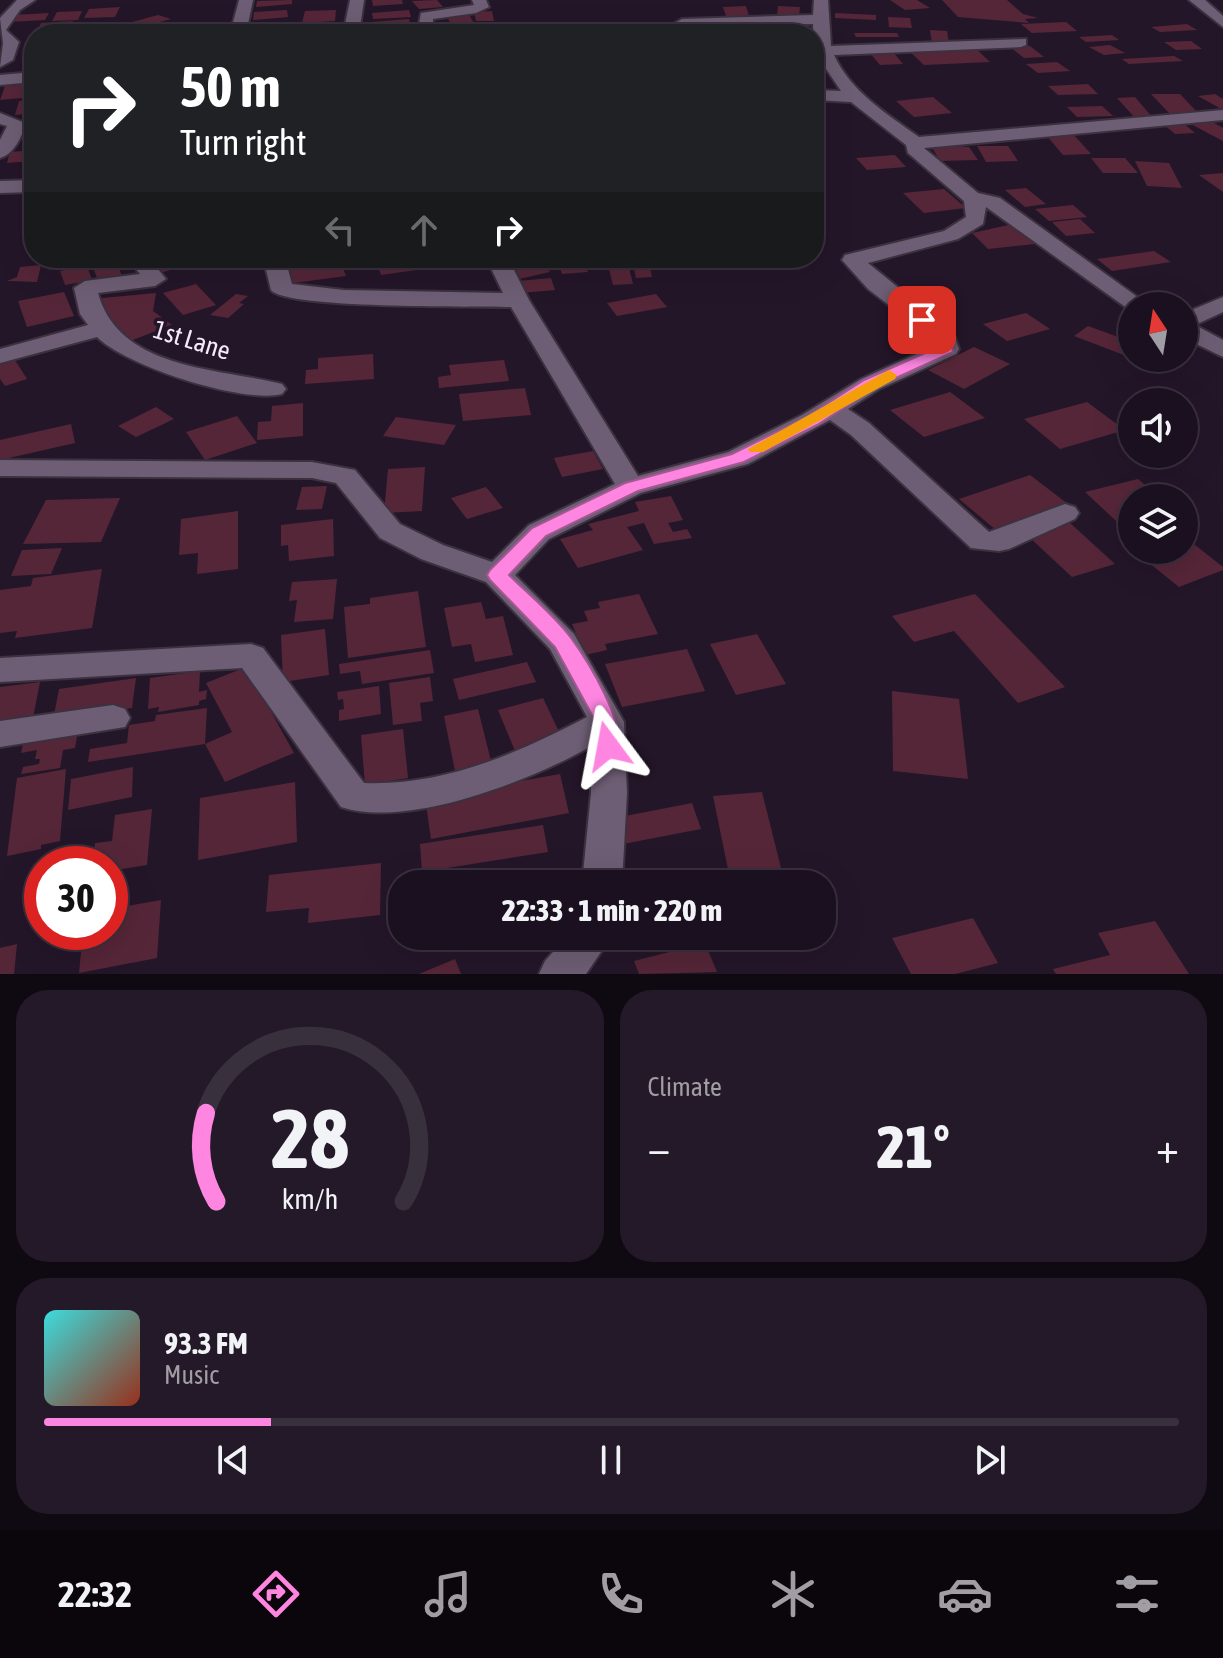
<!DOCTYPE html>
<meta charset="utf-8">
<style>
:root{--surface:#1b101f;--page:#241928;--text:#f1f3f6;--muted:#a09da4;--line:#39303d;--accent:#fe86e1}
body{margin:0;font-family:"Asap Condensed",sans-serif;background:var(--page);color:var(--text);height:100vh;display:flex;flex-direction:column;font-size:30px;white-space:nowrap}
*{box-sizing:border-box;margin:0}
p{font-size:26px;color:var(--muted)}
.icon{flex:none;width:44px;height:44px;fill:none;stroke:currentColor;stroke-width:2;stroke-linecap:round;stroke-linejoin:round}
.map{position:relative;height:974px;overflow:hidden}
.sheet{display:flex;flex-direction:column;gap:16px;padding:16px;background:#0f0911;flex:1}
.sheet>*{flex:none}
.guide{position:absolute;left:24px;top:24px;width:800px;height:244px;border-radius:32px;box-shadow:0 8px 32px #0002,0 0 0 2px var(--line);background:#202124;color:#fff;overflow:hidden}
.needle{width:52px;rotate:348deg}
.tools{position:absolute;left:1118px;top:292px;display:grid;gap:16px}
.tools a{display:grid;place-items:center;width:80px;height:80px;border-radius:50%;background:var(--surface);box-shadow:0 8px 32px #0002,0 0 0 2px var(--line);font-size:40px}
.speed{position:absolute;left:24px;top:846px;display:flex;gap:16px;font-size:40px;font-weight:700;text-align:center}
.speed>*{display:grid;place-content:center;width:104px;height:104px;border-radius:50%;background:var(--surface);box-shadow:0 8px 32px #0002,0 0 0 2px var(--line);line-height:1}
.speed .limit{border:12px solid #d22;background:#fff;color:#111}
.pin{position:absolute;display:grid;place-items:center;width:68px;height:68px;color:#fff;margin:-34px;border-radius:16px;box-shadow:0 4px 12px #0006}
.me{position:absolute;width:88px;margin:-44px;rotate:347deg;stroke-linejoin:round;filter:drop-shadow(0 0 6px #0008)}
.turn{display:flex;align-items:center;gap:28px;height:168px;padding:0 24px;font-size:36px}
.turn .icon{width:104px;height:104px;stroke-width:2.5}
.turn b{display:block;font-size:56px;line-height:68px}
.lanes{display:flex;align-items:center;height:76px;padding:0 24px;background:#0003;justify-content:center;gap:40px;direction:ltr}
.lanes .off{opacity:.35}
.big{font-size:60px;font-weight:800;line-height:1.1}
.sheet .card{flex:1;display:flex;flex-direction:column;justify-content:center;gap:12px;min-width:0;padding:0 28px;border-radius:32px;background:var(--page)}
.sheet .dial{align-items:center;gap:0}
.dial svg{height:208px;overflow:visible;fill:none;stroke:var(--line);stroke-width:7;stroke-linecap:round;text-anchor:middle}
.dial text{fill:var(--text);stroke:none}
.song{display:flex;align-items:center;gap:24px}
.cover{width:96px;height:96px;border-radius:12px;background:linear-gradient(135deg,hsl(180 70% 55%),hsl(10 70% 35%))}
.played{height:8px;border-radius:4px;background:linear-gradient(90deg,var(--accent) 20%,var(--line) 20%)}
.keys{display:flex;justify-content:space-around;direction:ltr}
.heat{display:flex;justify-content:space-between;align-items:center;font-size:44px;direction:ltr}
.sheet .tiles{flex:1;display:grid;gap:16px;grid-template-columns:1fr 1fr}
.card:last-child{grid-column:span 2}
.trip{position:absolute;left:388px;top:870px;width:448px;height:80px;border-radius:32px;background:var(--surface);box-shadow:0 8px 32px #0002,0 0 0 2px var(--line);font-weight:800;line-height:80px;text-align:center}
.dock{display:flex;height:128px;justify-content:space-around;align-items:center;background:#0b060c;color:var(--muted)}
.dock .icon{width:56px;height:56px}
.dock .selected{color:var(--accent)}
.dock b{font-size:36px;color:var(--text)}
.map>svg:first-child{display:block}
.building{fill:#552638}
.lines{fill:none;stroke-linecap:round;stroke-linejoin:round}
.street-casing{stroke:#3b313f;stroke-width:4}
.street{fill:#6e5e75;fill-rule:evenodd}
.route{fill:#fe86e1;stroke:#a55792;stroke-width:2}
.slow{fill:#f59e0b}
.labels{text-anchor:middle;stroke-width:7;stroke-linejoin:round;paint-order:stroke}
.street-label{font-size:26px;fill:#f4eaf8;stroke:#241629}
</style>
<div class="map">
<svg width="1223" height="974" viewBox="0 0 1223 974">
<rect width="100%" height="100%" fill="#241629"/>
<g class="building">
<polygon points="292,0 292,4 256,7 257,1"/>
<polygon points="372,0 402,0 403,4 373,6"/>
<polygon points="437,0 443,7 419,9 412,1"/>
<polygon points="890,0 917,0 930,8 905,10"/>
<polygon points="942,0 1007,0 1023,14 1038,18 1025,19 1029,23 958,17"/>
<polygon points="746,6 749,16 726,16 723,7"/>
<polygon points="778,6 800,7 799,16 777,15"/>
<polygon points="120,7 115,17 84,18 89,9"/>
<polygon points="287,10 288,17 253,20 254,12"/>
<polygon points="336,10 335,21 302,23 305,11"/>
<polygon points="409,10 411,17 373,19 372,13"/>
<polygon points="82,11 78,20 52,21 57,12"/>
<polygon points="492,11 494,21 476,21 474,12"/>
<polygon points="49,13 45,20 9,22 13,15"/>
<polygon points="468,13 474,23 451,25 446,14"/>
<polygon points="835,13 876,15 876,20 835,18"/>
<polygon points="158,15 171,19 138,28 125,24"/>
<polygon points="888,17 910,18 912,28 889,27"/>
<polygon points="409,19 411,28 373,30 371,22"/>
<polygon points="796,20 805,31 756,33 749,22"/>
<polygon points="73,21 70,28 38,30 41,23"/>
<polygon points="644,22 662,23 657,34 638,34"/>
<polygon points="1066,22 1077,31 1032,33 1021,24"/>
<polygon points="717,23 739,23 741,34 719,34"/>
<polygon points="1187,24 1197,30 1160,32 1151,27"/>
<polygon points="314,25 314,34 266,34 267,27"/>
<polygon points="930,30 947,31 949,43 932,43"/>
<polygon points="854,33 897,33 899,37 856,37"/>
<polygon points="1112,35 1119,40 1086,42 1079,37"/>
<polygon points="1191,41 1202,49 1176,50 1164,42"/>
<polygon points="972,45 990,62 924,65 907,49"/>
<polygon points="1110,45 1125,53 1104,55 1089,47"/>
<polygon points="1030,46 1044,57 1024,58 1010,47"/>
<polygon points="892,51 903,64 880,65 869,52"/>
<polygon points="1174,56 1183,61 1129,64 1122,59"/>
<polygon points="1057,62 1070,71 1038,73 1026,64"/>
<polygon points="34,84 33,97 0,100 5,86"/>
<polygon points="1088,84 1098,94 1058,95 1048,86"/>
<polygon points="1151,94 1180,94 1198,113 1169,113"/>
<polygon points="1215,94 1223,99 1223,110 1198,96"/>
<polygon points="933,97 952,113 914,117 896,101"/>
<polygon points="1135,97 1152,117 1136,119 1117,98"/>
<polygon points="34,100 34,113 15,115 19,101"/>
<polygon points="1102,106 1113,116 1077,117 1067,107"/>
<polygon points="1209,120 1223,128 1223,141 1187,122"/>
<polygon points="1183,123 1195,133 1175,134 1163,124"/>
<polygon points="1074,135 1091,154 1063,155 1047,136"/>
<polygon points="930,144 969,147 978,160 940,161"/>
<polygon points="977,146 1008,146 1018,161 986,162"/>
<polygon points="34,150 32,161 7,163 10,152"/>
<polygon points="895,155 906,167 867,170 856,158"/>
<polygon points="1091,158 1125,158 1138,173 1103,173"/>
<polygon points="1135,161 1169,163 1182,188 1147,186"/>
<polygon points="1223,173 1223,192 1199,175"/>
<polygon points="1026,188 1046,204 1025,207 1005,190"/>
<polygon points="944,189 966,208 924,213 903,193"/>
<polygon points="1073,205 1087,217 1049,221 1035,209"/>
<polygon points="1080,219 1095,233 1066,236 1052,222"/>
<polygon points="1013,224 1035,244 988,249 972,233"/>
<polygon points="1154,251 1171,262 1112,271 1097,259"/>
<polygon points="114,258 124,280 100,285 91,263"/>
<polygon points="173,258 205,258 207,260 156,274 148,264"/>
<polygon points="375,258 426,258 431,268 381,275"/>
<polygon points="546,258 548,263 519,266 516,259"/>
<polygon points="583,258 588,272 562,274 557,260"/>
<polygon points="648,258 652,277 636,278 632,259"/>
<polygon points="654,258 700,258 701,269 655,269"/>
<polygon points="310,259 312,264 340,260 346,276 286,284 280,263"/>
<polygon points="41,265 37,282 7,281 17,277 20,267"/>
<polygon points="547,265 550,272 519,279 515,269"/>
<polygon points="87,266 92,280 65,285 60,271"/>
<polygon points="629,268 633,284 613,285 609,269"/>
<polygon points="551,278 555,290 521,293 518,281"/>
<polygon points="196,284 216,305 183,315 163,293"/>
<polygon points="64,292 74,316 27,327 18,301"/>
<polygon points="156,293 153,311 172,325 130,341 97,316 102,298"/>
<polygon points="236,294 248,296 239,303 244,304 228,318 210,315"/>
<polygon points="656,294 667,307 617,316 607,303"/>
<polygon points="1026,313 1050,329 1007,341 983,324"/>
<polygon points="1088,326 1132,342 1132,354 1129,357 1074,336"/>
<polygon points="974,347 1010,364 964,389 928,370"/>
<polygon points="373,354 374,379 305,384 306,370 318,369 318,358"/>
<polygon points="15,360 27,379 5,386 0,379 0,364"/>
<polygon points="504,360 509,381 439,388 438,377 451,375 449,365"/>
<polygon points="525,388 531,415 463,421 459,394"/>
<polygon points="950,392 985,418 924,437 890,410"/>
<polygon points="1087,402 1125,430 1060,449 1024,419"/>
<polygon points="303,403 303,436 257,440 258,422 271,421 272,406"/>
<polygon points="156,407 174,419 136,437 118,426"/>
<polygon points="237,416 257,443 205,460 186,432"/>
<polygon points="396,417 456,425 444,445 383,436"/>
<polygon points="71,424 75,443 0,460 0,440"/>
<polygon points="593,451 603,469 562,477 554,458"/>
<polygon points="425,467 422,511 384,513 388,469"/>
<polygon points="1030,475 1068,504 996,530 959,499"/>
<polygon points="1138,479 1160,498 1132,498 1132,531 1128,532 1085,492"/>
<polygon points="327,486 322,509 296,510 302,487"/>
<polygon points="486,487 503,508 467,519 451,498"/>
<polygon points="671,496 683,520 668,523 673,532 687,529 692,538 654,544 644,523 627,527 643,550 578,568 560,539 593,530 588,524 639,511 635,502"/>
<polygon points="120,498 101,542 23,544 46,500"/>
<polygon points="238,511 238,569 197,574 198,553 179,555 181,519"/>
<polygon points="333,519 334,556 289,561 288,545 281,546 281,525"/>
<polygon points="1069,522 1115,564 1072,577 1027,535"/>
<polygon points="1190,541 1223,567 1223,570 1179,587 1143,558 1166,550 1184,550 1184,544"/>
<polygon points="62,548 51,574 11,576 22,550"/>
<polygon points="102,569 92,628 15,638 17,631 0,633 0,590 31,586 33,578"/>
<polygon points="337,579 333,619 294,622 297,600 289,601 292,582"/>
<polygon points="418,591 426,647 348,658 344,607 370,604 370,598"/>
<polygon points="639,594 658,634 605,644 607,650 585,655 572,624 588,621 584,611 600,608 598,602"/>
<polygon points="975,594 1065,687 1018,703 954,631 914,642 892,616"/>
<polygon points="481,602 486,619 503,616 513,655 475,662 471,644 452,647 444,608"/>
<polygon points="325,629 329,675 283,682 281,635"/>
<polygon points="757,634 786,684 736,695 710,644"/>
<polygon points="687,649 705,691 622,707 605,664"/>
<polygon points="430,650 434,673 362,684 360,671 340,674 339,664"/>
<polygon points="527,662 536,682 459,700 453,679"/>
<polygon points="246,667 294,753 225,782 205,744 232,732 206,683"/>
<polygon points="200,671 199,692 207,690 206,699 199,701 199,705 158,712 159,707 148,709 150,678"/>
<polygon points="430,677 433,701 420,703 422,721 393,725 389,683"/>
<polygon points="136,678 132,708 53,720 59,689"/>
<polygon points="40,682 32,723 0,728 0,687"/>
<polygon points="379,686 381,714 339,721 339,710 344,709 343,699 338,700 337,692"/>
<polygon points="892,691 959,699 968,779 893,771"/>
<polygon points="543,698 562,738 515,751 498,710"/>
<polygon points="207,708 205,744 88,762 90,749 127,743 129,725 155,721 156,715"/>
<polygon points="478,709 493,769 456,776 444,716"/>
<polygon points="403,729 408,778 365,785 361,735"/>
<polygon points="78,731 75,748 63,750 60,768 21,774 23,767 39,764 40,759 35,759 37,750 21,753 24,739"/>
<polygon points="133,767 132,797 68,810 71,779"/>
<polygon points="66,769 60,841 41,845 41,849 7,856 17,778"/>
<polygon points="560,774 569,813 431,839 425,798"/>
<polygon points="295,782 297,842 198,860 200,798"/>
<polygon points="762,792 785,884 731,884 713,796"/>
<polygon points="692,803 701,829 623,844 615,818"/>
<polygon points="152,809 147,865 110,871 110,864 93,864 95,843 112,841 115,815"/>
<polygon points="543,825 548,852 422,872 420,844"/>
<polygon points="381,863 380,915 308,923 309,908 266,912 269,875"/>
<polygon points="689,876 689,884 619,884 619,877"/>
<polygon points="161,900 157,958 79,973 83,932 110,932 110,909"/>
<polygon points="973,918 998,963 955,974 911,974 892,938"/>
<polygon points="1155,921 1189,974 1056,974 1053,969 1110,955 1098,933"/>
<polygon points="491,936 526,936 502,951"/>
<polygon points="705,943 717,972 639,974 634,961"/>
<polygon points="17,944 14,974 0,974 0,948"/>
<polygon points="455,959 461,974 419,974"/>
</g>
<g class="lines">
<g class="street-casing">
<g id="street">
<polygon points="17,0 35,0 20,10 6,30 19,42 13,60 0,67 3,43 0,18"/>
<polygon points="239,0 253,0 246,34 230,34"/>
<polygon points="350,0 364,0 359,34 343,34"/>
<polygon points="472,0 486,0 489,7 476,13 433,19 433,34 417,34 421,13 474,5"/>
<path d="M814,0H828L831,46L1026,39V45L1021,47L834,55C851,92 887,114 919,137L1223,110V120L924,148L978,193L1000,198L1150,306H1132L1131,311L986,207L983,224L958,239L868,263L953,332L959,349L956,354L879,389L848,409L869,423L989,532L1065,504L1075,507L1079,513L1075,519L1009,549L999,551L971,548L851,435L830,420L748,464L641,493L549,539L515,575L574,634L624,722L627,793L622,884H582L591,793L590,747C531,780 408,829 341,807L242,668L0,682V658L251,644L263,648L364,783C445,786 518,753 587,717L550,649L486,582L421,559L380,538L336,483L312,478L0,476V460L312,462L355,470L400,524L443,545L492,562L529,525L615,484L511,307C476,306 285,309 271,290L263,258H285L292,284L344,290L503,293L486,258H508L529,300L638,476L728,452L802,415L861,379L934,346V340L868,289L842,260L845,255L944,231L966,217L964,201L908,153L906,145L851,102L814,100V90L841,91L814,51L813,24L689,27L690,34H674L675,23L682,19L813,15Z"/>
<polygon points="1189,0 1205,0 1223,16 1223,27"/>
<polygon points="34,72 34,82 0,85 0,75"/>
<path d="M0,113L25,123C23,136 14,154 0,158V140L7,126L0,124Z"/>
<polygon points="34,180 34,192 0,193 0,181"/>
<path d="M127,258H149L166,279L155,286L98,293C119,370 218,368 282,384L286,389L282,394C243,404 126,366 97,337L0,363V349L88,325L80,314L74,288L85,281L140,274Z"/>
<polygon points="1223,297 1223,312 1195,325 1223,340 1223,357 1184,338 1184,313"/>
<polygon points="113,705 125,709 130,718 125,727 0,747 0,721"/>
<polygon points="567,936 612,936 586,974 539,974 545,961"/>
</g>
</g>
<use href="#street" class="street"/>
</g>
<path class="route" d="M917,317H927L950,334L953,352L876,387L817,425L744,462L638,491L546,536L509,575C529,595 554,615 571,638C587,660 629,727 616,752H599L596,722L555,647L490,580L487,575L490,570L532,528L625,483L732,454L805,418L864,380L939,347L937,339L917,323Z"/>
<polygon class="slow" points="889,370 897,375 895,379 763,452 750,452 748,449"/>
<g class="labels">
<g class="street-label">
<text transform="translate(192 340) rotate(17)" y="9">1st Lane</text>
</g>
</g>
</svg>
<div class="tools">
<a><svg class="needle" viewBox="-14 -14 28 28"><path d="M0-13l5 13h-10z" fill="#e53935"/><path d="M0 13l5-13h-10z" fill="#a09da4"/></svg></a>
<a><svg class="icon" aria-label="sound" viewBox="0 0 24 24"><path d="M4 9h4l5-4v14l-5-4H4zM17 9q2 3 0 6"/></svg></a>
<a><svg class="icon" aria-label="layers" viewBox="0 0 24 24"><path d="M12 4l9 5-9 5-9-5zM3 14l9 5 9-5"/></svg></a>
</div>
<div class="speed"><div class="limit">30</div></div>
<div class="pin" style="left:922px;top:320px;background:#d93025"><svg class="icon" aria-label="arrive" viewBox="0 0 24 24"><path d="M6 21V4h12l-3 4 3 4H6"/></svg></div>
<svg class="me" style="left:608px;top:746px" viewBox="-20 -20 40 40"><path d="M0-17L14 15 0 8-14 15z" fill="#fe86e1" stroke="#fff" stroke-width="4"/></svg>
<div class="trip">22:33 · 1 min · 220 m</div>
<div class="guide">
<div class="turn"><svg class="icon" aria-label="right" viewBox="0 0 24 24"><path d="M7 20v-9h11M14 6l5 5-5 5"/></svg><div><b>50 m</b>Turn right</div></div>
<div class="lanes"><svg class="icon off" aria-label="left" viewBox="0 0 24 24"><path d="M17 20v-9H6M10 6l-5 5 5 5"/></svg><svg class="icon off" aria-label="ahead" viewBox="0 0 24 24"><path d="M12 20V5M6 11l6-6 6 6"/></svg><svg class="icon" aria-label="right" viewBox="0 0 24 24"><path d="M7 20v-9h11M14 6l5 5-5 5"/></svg></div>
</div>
</div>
<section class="sheet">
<div class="tiles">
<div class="card dial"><svg viewBox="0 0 100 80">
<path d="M14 69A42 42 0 1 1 86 69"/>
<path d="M14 69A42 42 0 0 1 10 35" stroke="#fe86e1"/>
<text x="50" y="56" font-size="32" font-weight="700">28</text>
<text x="50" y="72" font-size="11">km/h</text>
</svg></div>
<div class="card"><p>Climate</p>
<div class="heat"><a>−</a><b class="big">21°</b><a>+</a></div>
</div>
<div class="card">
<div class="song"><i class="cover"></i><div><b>93.3 FM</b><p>Music</p></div></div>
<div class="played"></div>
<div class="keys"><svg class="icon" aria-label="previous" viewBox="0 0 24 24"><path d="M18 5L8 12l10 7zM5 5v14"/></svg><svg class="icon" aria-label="pause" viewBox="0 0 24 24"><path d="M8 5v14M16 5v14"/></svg><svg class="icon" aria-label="next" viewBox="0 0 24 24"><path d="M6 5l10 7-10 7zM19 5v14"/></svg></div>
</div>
</div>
</section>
<nav class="dock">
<b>22:32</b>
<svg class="icon selected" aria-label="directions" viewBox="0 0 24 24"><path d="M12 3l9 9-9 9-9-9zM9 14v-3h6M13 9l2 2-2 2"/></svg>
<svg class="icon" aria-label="music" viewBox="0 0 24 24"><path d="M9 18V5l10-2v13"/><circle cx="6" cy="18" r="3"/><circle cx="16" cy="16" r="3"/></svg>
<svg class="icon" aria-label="phone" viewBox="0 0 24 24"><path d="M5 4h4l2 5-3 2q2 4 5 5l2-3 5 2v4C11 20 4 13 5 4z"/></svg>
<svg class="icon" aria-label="climate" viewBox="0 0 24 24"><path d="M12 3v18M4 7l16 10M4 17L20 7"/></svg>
<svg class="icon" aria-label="car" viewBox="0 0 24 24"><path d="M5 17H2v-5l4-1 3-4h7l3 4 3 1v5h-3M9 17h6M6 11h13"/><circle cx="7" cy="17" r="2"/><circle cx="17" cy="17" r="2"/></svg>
<svg class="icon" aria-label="filters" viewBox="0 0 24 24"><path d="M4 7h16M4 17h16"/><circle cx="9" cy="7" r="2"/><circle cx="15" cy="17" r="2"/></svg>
</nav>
